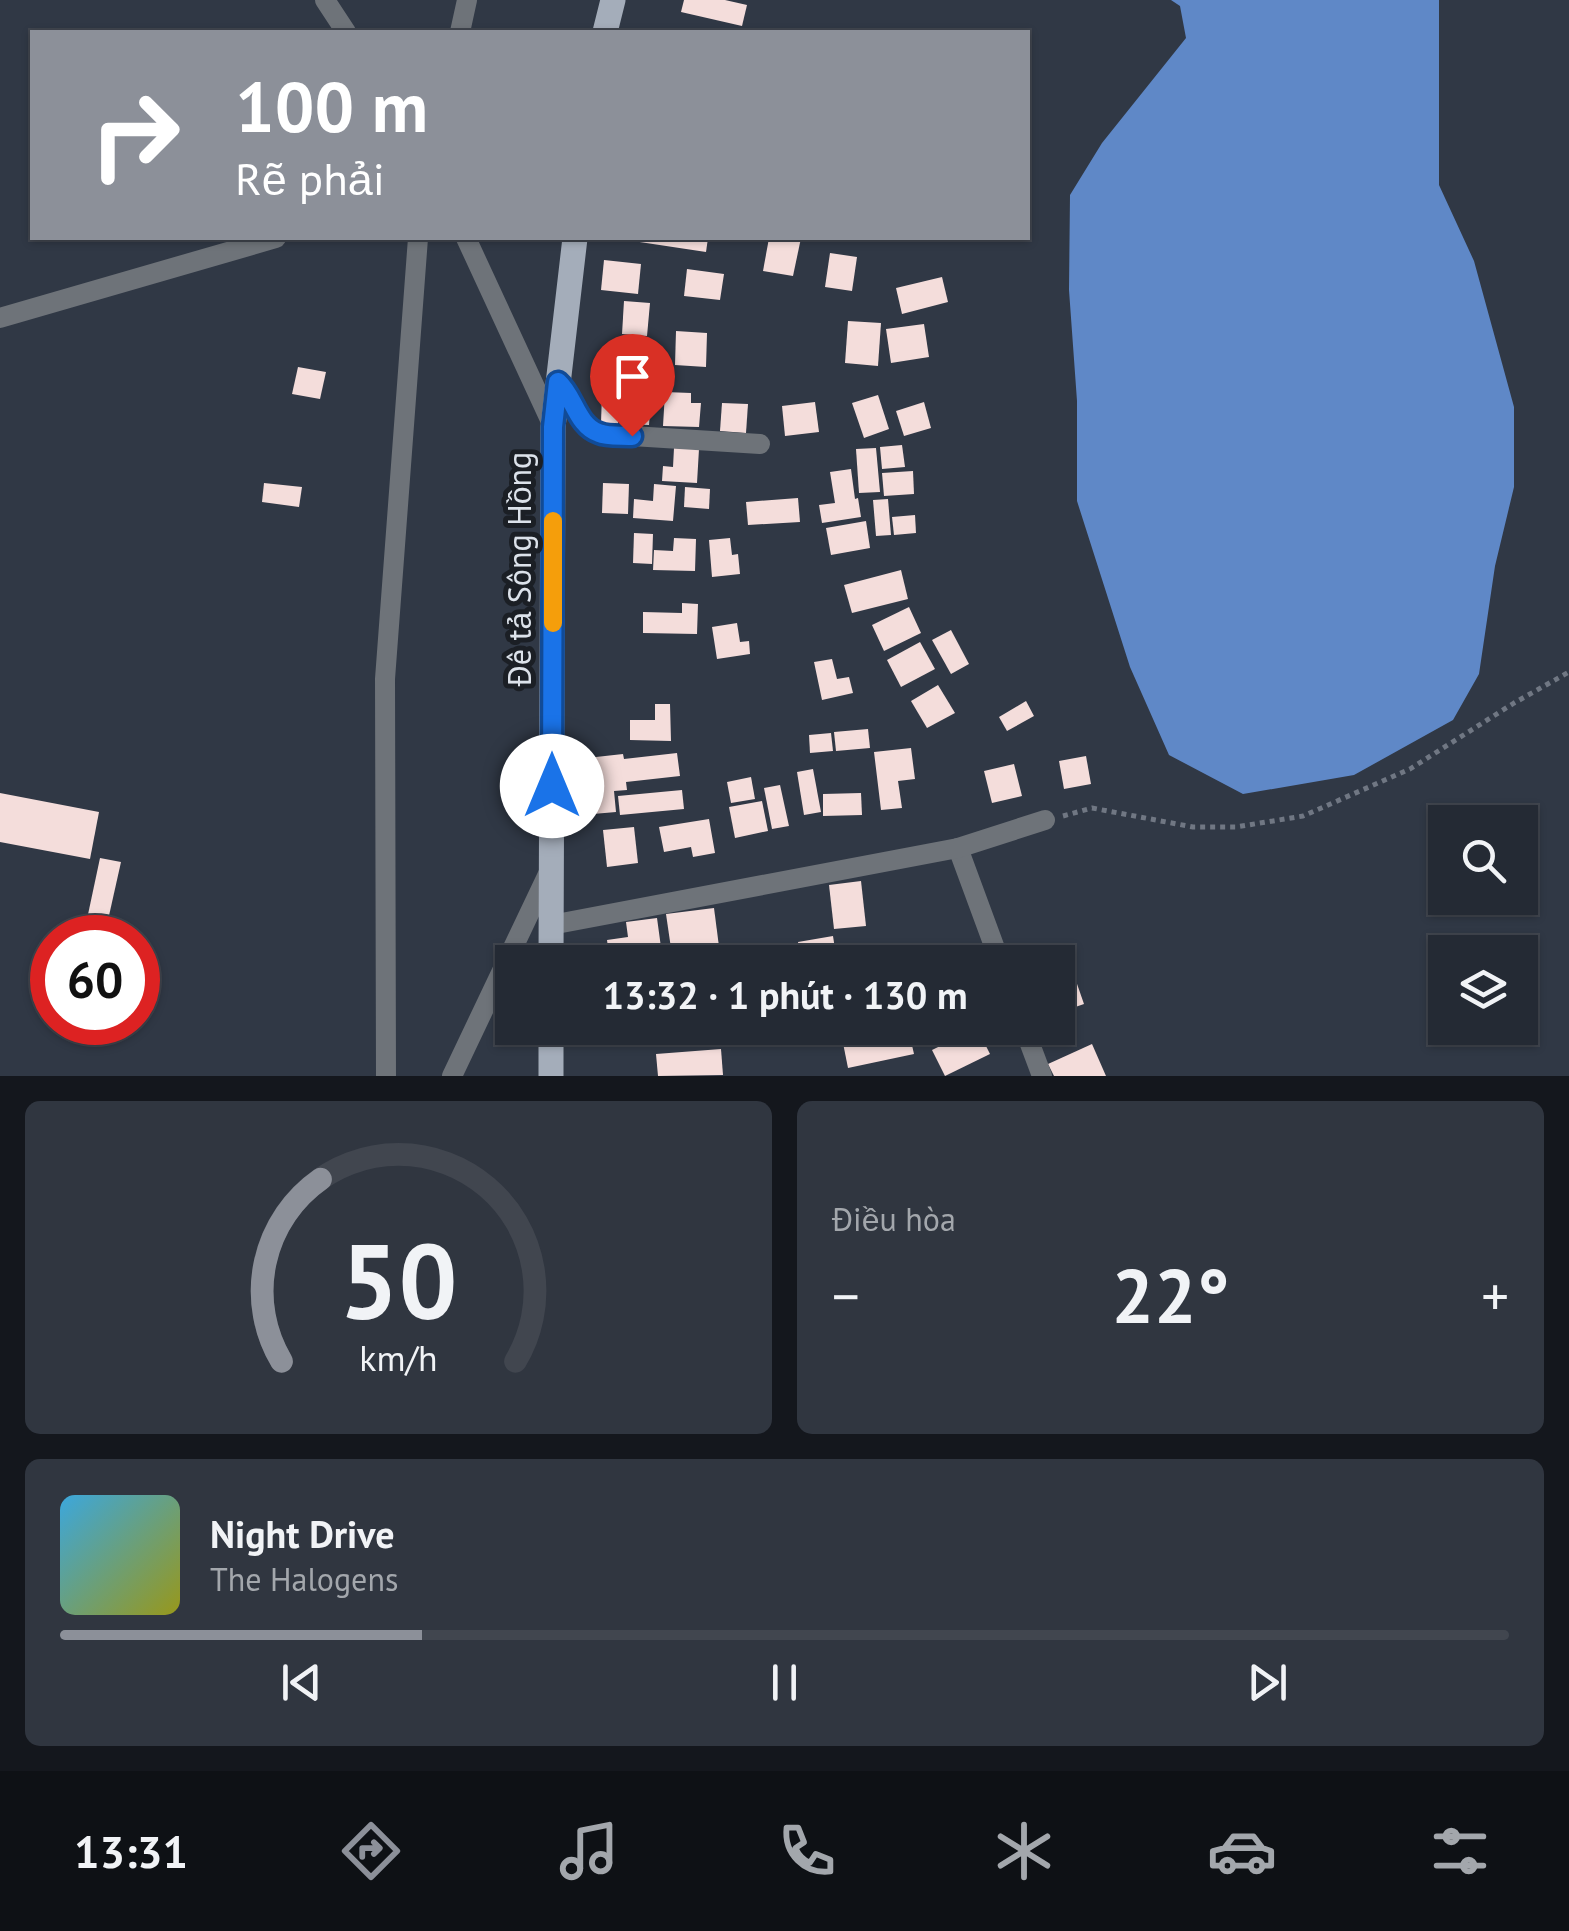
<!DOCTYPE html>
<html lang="vi">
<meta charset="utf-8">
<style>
:root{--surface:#242a34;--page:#303640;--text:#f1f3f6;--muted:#a3a7ac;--line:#41464f;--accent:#8c9099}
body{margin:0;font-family:"PT Sans",sans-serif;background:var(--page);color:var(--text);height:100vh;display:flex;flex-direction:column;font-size:38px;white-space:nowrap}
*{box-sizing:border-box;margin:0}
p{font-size:32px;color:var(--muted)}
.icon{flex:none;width:55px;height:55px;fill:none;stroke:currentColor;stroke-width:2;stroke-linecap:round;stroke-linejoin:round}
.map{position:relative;height:1076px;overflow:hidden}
.drawer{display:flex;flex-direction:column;gap:25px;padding:25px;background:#14171d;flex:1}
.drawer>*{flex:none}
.guide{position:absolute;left:30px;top:30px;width:1000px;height:210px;border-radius:0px;box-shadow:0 2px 8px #0004,0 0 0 2px var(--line);background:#8c9099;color:#fff;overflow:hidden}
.tools{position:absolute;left:1428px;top:805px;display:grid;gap:20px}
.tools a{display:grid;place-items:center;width:110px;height:110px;border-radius:0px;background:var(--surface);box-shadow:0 2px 8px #0004,0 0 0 2px var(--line);font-size:50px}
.speed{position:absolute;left:30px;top:915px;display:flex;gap:20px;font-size:50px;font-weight:700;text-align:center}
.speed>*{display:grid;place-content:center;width:130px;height:130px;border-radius:50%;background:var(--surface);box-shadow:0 2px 8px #0004,0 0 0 2px var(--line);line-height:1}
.speed .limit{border:15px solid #d22;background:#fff;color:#111}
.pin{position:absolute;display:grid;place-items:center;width:85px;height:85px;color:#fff;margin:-102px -42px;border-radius:50% 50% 50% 0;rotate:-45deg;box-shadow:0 0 10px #0007}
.pin .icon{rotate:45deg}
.me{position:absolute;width:110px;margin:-55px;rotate:0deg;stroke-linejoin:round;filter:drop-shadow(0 0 8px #0008)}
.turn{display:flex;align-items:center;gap:35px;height:210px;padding:0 40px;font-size:45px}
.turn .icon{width:130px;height:130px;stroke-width:2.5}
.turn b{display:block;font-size:70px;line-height:85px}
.big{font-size:75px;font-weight:600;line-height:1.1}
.drawer .card{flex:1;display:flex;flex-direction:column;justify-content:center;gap:15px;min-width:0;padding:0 35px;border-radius:15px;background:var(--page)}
.drawer .dial{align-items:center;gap:0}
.dial svg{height:260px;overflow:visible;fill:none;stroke:var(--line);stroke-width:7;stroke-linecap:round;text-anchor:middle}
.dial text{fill:var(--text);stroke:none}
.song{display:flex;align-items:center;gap:30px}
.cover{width:120px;height:120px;border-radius:15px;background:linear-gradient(135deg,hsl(200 70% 55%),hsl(60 70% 35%))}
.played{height:10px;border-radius:5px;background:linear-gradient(90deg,var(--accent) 25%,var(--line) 25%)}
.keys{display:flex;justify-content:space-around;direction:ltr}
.heat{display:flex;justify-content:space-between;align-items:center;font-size:55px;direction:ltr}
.drawer .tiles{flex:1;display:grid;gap:25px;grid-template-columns:1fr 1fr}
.card:last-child{grid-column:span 2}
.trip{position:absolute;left:495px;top:945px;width:580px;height:100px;border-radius:0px;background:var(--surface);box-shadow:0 2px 8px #0004,0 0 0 2px var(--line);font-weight:600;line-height:100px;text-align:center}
.tab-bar{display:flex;height:160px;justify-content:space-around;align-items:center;background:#0e1115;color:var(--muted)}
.tab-bar .icon{width:70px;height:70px}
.tab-bar .active{color:var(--accent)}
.tab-bar b{font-size:45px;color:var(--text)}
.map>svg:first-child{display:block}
.water{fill:#5f88c7}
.building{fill:#f4dddb}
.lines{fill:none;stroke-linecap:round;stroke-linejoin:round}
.path{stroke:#707783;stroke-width:5;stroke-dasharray:5 5;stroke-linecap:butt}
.minor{stroke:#6e7379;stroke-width:20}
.primary{stroke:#a4adba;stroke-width:25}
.route-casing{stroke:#114b97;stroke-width:25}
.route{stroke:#1a73e8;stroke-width:18}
.slow{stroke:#f59e0b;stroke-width:18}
.labels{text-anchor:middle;stroke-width:10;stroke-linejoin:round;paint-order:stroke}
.street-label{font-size:32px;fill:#dce2ea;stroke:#1b1f25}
</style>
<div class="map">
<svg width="1569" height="1076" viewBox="0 0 1569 1076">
<rect width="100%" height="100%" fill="#303845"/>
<polygon class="water" points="1171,0 1439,0 1439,185 1474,261 1514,407 1514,487 1495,566 1479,674 1453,720 1354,775 1243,794 1169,755 1130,667 1077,501 1077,401 1069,290 1070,195 1102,143 1186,38 1180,6"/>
<g class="building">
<polygon points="684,0 725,0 747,5 742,26 681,12"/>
<polygon points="634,238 708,238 706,252 633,241"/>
<polygon points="769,238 801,238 793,276 763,271"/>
<polygon points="830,253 857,257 852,291 825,287"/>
<polygon points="604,260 641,264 638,294 601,290"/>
<polygon points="687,269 724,274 720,300 684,296"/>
<polygon points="942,277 948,302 902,314 896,288"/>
<polygon points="624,301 650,303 647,336 622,334"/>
<polygon points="848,321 881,323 878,366 845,363"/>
<polygon points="924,324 929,357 891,363 886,329"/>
<polygon points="676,331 707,333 706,367 675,365"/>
<polygon points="618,341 640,342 638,365 652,365 651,389 615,387"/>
<polygon points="298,367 326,372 320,399 292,394"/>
<polygon points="665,392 691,393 691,403 701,403 699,427 663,426"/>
<polygon points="602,394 619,395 618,424 601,423"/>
<polygon points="622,395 637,396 636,410 650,410 649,425 620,424"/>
<polygon points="878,395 889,429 864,438 852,403"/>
<polygon points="815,402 819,432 785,436 782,406"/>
<polygon points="924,402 931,428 904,436 896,411"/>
<polygon points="722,403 748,404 746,433 720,431"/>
<polygon points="902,445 905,467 882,469 880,447"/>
<polygon points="674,448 699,449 697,483 662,481 663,466 673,467"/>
<polygon points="876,448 880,492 859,493 856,449"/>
<polygon points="851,469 855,499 858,498 861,517 822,523 819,505 835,503 830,472"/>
<polygon points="913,471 914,494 884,496 882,473"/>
<polygon points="264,483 302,487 299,507 262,502"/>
<polygon points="603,483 629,484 628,514 602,513"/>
<polygon points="654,484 676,486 673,521 633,518 634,499 653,501"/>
<polygon points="685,487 710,489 709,509 684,507"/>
<polygon points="798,498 800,522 748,525 746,502"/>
<polygon points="888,499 891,535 876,536 873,500"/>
<polygon points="915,515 916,533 894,535 892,517"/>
<polygon points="866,521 870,548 831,555 826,528"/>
<polygon points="634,533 653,534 652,564 633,563"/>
<polygon points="674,538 696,539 695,571 653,570 654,550 673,551"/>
<polygon points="730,538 732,555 738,554 740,574 712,577 709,540"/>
<polygon points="901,570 908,599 852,613 844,585"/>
<polygon points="682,603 698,604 697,634 643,633 643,612 682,613"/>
<polygon points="909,607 921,633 884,651 872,625"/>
<polygon points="737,623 740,642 749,641 750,654 717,659 712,627"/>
<polygon points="951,630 969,664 951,674 932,640"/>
<polygon points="920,642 935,669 901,687 887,660"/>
<polygon points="832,659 837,679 849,677 853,693 822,700 814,662"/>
<polygon points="938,685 955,713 927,728 911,701"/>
<polygon points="1026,701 1034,716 1007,731 999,717"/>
<polygon points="655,704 670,704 671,741 630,740 630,720 655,720"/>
<polygon points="868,729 870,748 836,751 834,732"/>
<polygon points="831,733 833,751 810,753 809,735"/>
<polygon points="911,748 915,779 898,781 902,808 881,810 874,752"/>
<polygon points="677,753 680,776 626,782 627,790 614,791 616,812 593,814 587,758 623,754 624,759"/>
<polygon points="1086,756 1091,784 1064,789 1059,761"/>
<polygon points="1014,764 1022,796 992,803 984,771"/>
<polygon points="813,769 821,812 804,815 797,772"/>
<polygon points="751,777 755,799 731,803 727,782"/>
<polygon points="780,785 789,826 772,829 764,788"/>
<polygon points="682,790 684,809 620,815 618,796"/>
<polygon points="0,793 99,812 90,859 0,842"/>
<polygon points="861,793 862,815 823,816 823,794"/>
<polygon points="762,801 768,831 735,838 729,807"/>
<polygon points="709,819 715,853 693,857 691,847 664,852 659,827"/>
<polygon points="634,827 638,863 607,867 603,830"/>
<polygon points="100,858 121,862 104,938 83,938"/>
<polygon points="861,881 866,926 834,929 829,885"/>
<polygon points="714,908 721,962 673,962 666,914"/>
<polygon points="657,918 663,962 631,962 631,960 610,962 607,940 628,937 626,922"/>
<polygon points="833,936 837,962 802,962 798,942"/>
<polygon points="1076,981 1084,1004 1058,1013 1058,987"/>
<polygon points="658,1028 720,1028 721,1032 660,1040"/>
<polygon points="866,1028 908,1028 914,1054 848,1068 841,1033"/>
<polygon points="977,1028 990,1054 945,1076 932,1050"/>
<polygon points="1092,1044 1106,1076 1054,1076 1048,1064"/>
<polygon points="721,1049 723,1075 658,1076 656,1054"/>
</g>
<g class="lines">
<polyline class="path" points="1063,816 1092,808 1193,827 1236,827 1303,816 1410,769 1514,703 1569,672"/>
<g class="minor">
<polyline points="325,0 346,32"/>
<polyline points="460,32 467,0"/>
<polyline points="466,238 553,426"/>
<polyline points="0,318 276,238"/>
<path d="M558,382C577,399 576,421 600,434L760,444"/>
<polyline points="958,848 1000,962"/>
<polyline points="551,925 958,848 1045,820"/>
<polyline points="1024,1028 1042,1076"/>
<polyline points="386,1076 385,679 418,238"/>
<polyline points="452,1076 549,872"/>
</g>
<g class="primary">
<polyline points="605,32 613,0"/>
<polyline points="551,962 553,427 575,238"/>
<polyline points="551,1076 551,1028"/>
</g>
</g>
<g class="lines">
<g class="route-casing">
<path id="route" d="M552,786L553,427L558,382C574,396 577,426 599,433C608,437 622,435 632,436"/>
</g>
<use href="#route" class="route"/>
<polyline class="slow" points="553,623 553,521"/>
</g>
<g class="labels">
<g class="street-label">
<text transform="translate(520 569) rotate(-90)" y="11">Đê tả Sông Hồng</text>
</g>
</g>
</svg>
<div class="tools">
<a><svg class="icon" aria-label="search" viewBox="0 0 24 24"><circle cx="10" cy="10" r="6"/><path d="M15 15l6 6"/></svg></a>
<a><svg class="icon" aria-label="layers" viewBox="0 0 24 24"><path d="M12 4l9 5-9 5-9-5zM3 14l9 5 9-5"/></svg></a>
</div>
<div class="speed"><div class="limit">60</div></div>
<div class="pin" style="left:632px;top:436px;background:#d93025"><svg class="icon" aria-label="arrive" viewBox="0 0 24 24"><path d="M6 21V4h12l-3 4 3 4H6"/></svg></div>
<svg class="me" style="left:552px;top:786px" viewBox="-20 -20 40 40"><circle r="19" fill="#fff"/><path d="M0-13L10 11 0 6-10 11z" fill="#1a73e8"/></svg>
<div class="trip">13:32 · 1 phút · 130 m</div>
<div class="guide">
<div class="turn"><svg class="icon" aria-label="right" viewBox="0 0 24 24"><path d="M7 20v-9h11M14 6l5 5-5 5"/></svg><div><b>100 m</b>Rẽ phải</div></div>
</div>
</div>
<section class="drawer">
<div class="tiles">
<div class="card dial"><svg viewBox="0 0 100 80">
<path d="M14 69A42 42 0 1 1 86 69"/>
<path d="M14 69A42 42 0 0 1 26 13" stroke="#8c9099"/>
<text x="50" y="56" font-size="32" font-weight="700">50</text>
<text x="50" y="72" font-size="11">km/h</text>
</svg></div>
<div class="card"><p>Điều hòa</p>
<div class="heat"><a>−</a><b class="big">22°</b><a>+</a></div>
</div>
<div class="card">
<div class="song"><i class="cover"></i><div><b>Night Drive</b><p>The Halogens</p></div></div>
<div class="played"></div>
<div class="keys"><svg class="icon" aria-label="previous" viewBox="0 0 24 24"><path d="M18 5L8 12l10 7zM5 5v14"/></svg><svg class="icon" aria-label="pause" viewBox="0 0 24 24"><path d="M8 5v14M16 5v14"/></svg><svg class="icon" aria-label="next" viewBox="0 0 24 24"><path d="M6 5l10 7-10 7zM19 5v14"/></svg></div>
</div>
</div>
</section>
<nav class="tab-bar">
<b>13:31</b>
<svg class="icon active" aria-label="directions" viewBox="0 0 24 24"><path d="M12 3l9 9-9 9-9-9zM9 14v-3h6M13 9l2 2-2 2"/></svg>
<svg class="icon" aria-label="music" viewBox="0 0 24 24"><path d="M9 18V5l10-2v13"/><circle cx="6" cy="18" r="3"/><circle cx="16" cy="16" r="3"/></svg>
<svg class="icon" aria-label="phone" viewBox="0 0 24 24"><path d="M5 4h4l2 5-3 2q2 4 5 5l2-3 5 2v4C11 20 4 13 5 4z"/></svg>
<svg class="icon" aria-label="climate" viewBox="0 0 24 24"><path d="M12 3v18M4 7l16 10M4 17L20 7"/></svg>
<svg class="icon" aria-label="car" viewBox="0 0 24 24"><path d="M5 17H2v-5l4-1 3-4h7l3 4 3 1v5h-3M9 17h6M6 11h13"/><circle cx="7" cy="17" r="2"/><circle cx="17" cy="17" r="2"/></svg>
<svg class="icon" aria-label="filters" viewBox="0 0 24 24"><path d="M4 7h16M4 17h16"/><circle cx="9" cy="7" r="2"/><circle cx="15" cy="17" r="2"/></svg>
</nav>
